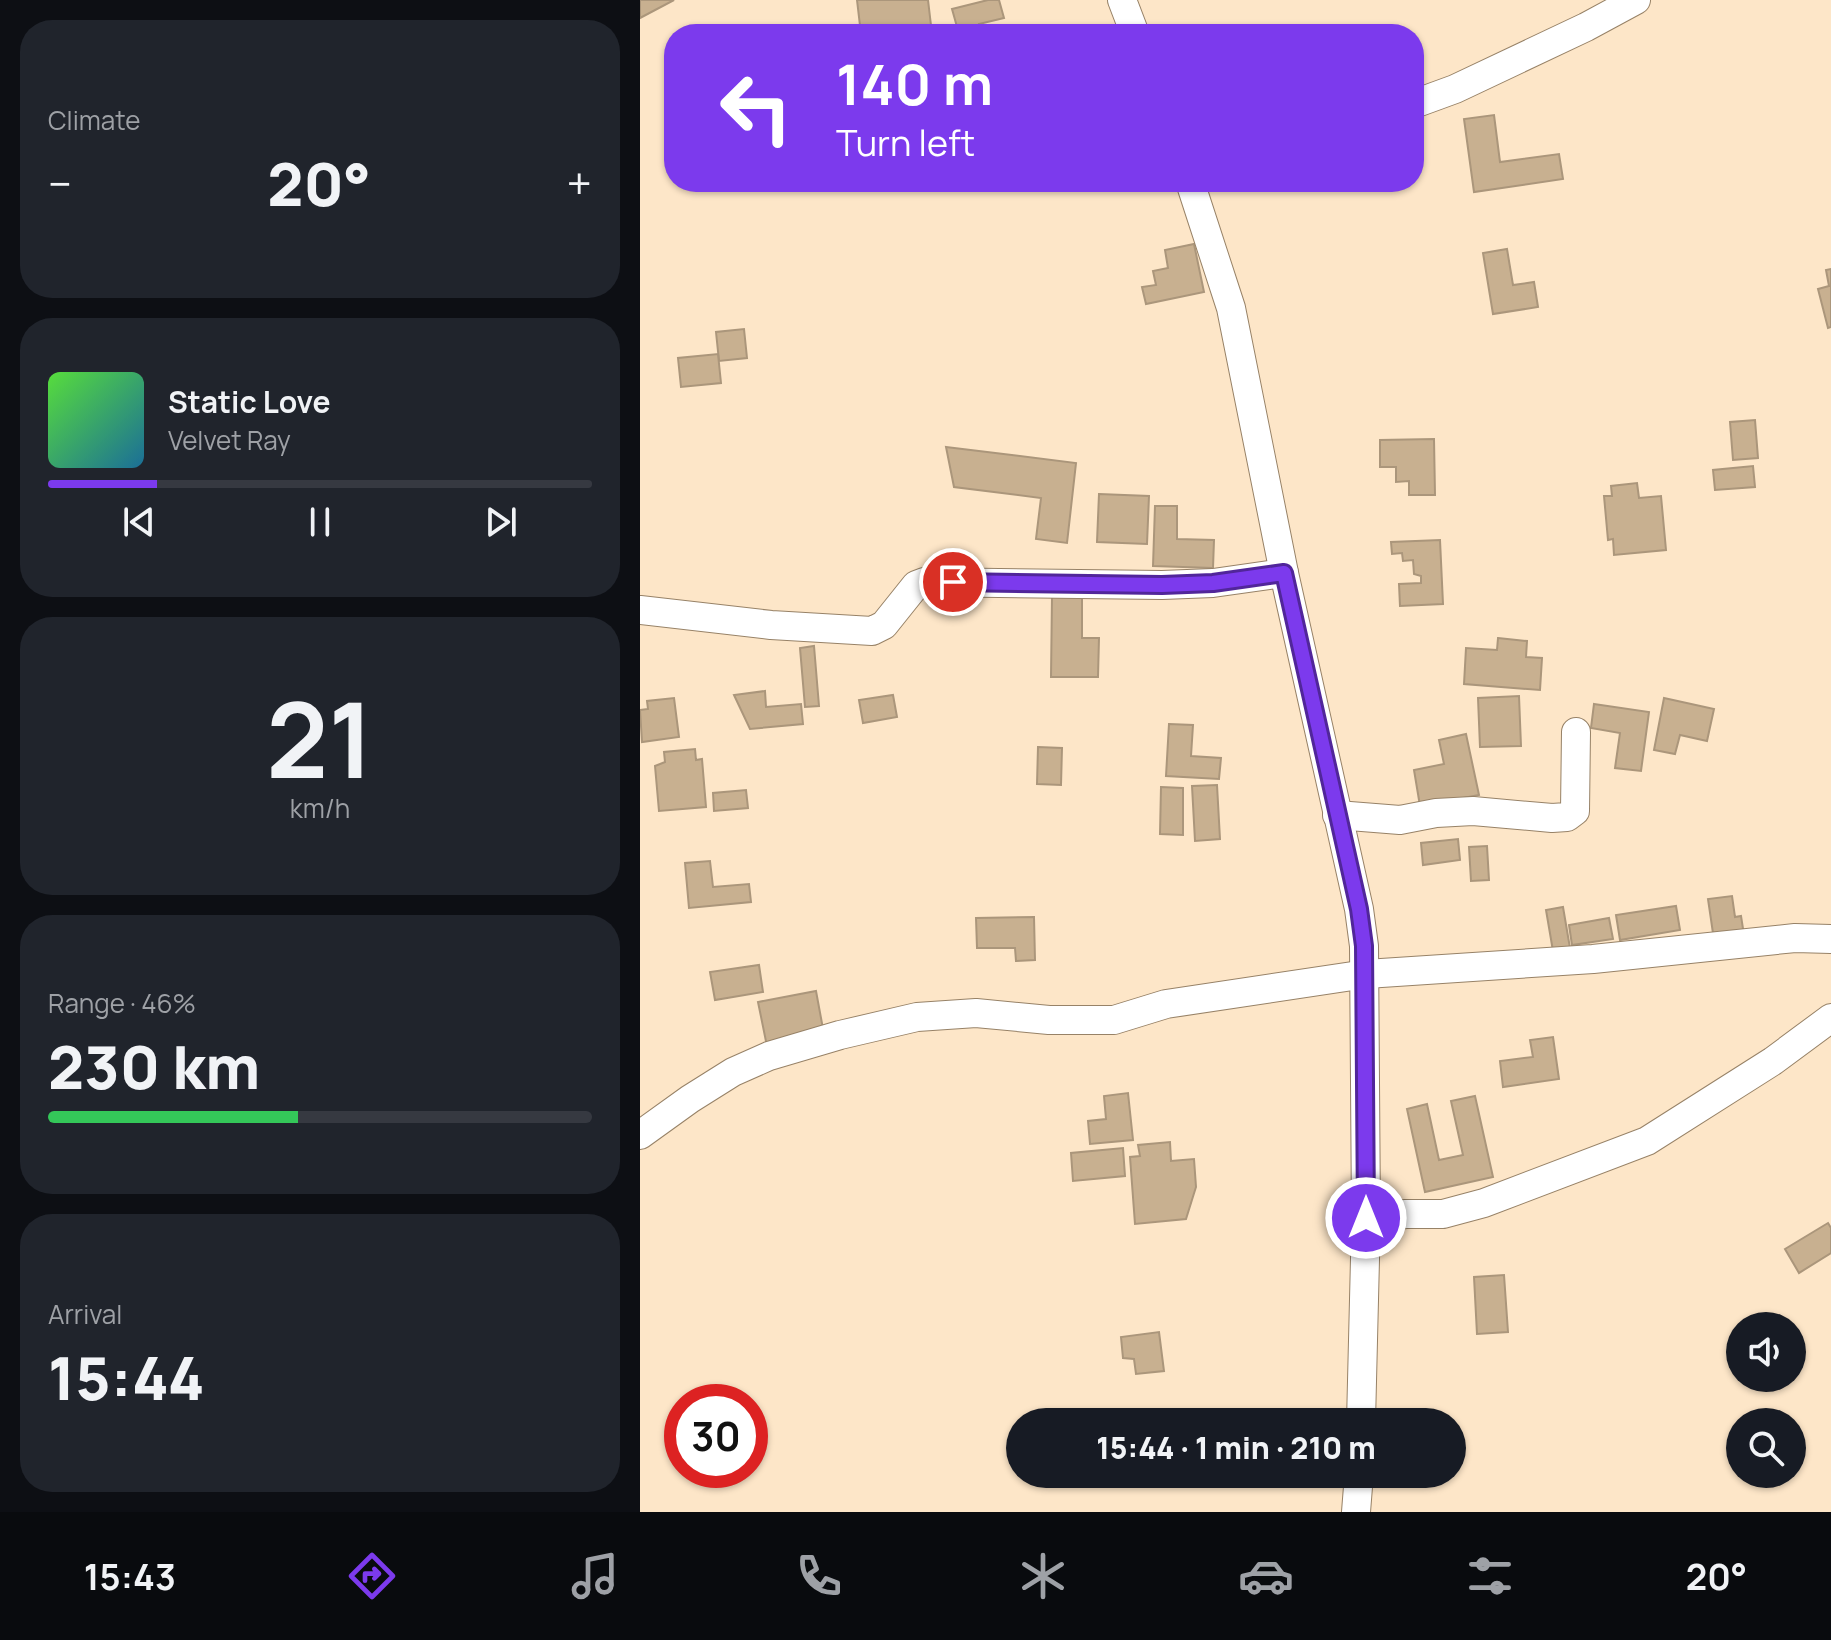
<!DOCTYPE html>
<meta charset="utf-8">
<style>
:root{--surface:#171b24;--page:#20242c;--text:#f1f3f6;--muted:#9ea1a6;--line:#363941;--accent:#7c3aed}
body{margin:0;font-family:Manrope,sans-serif;background:var(--page);color:var(--text);height:100vh;display:flex;flex-direction:column;font-size:30px;white-space:nowrap}
*{box-sizing:border-box;margin:0}
p{font-size:26px;color:var(--muted)}
.icon{flex:none;width:44px;height:44px;fill:none;stroke:currentColor;stroke-width:2;stroke-linecap:round;stroke-linejoin:round}
.map{position:relative;flex:1;overflow:hidden}
.details{display:flex;flex-direction:column;gap:20px;padding:20px;background:#0d0f14;width:640px}
.details>*{flex:none}
.top-card{position:absolute;left:24px;top:24px;width:760px;height:168px;border-radius:32px;box-shadow:0 2px 6px #0004;background:#7c3aed;color:#fff;overflow:hidden}
.buttons{position:absolute;left:1086px;top:1312px;display:grid;gap:16px}
.buttons a{display:grid;place-items:center;width:80px;height:80px;border-radius:50%;background:var(--surface);box-shadow:0 2px 6px #0004;font-size:40px}
.speed{position:absolute;left:24px;top:1384px;display:flex;gap:16px;font-size:40px;font-weight:700;text-align:center}
.speed>*{display:grid;place-content:center;width:104px;height:104px;border-radius:50%;background:var(--surface);box-shadow:0 2px 6px #0004;line-height:1}
.speed .limit{border:12px solid #d22;background:#fff;color:#111}
.pin{position:absolute;display:grid;place-items:center;width:68px;height:68px;color:#fff;margin:-34px;border:4px solid #fff;border-radius:50%;box-shadow:0 2px 8px #0007}
.me{position:absolute;width:88px;margin:-44px;rotate:0deg;stroke-linejoin:round;filter:drop-shadow(0 0 6px #0008)}
.turn{display:flex;align-items:center;gap:28px;height:168px;padding:0 40px;font-size:36px}
.turn .icon{width:104px;height:104px;stroke-width:2.5}
.turn b{display:block;font-size:56px;line-height:68px}
.big{font-size:60px;font-weight:800;line-height:1.1}
.details .tile{flex:1;display:flex;flex-direction:column;justify-content:center;gap:12px;min-width:0;padding:0 28px;border-radius:32px;background:var(--page)}
.details .dial{align-items:center;gap:0}
.dial b{font-size:104px;line-height:1}
.song{display:flex;align-items:center;gap:24px}
.cover{width:96px;height:96px;border-radius:12px;background:linear-gradient(135deg,hsl(110 70% 55%),hsl(200 70% 35%))}
.played{height:8px;border-radius:4px;background:linear-gradient(90deg,var(--accent) 20%,var(--line) 20%)}
.keys{display:flex;justify-content:space-around;direction:ltr}
.heat{display:flex;justify-content:space-between;align-items:center;font-size:44px;direction:ltr}
.charge{height:12px;border-radius:6px;background:linear-gradient(90deg,#34c759 46%,var(--line) 0)}
.trip{position:absolute;left:366px;top:1408px;width:460px;height:80px;border-radius:40px;background:var(--surface);box-shadow:0 2px 6px #0004;font-weight:800;line-height:80px;text-align:center}
.dock{display:flex;height:128px;justify-content:space-around;align-items:center;background:#090b0e;color:var(--muted)}
.dock .icon{width:56px;height:56px}
.dock .active{color:var(--accent)}
.dock b{font-size:36px;color:var(--text)}
main{display:flex;flex:1;min-height:0}
.map>svg:first-child{display:block}
.building{fill:#c8b090;stroke:#ab967b;stroke-width:2}
.lines{fill:none;stroke-linecap:round;stroke-linejoin:round}
.street-casing{stroke:#978267;stroke-width:30}
.street{stroke:#fff;stroke-width:28}
.route-casing{stroke:#51269a;stroke-width:20}
.route{stroke:#7c3aed;stroke-width:14}
</style>
<main>
<section class="details">
<div class="tile"><p>Climate</p>
<div class="heat"><a>−</a><b class="big">20°</b><a>+</a></div>
</div>
<div class="tile">
<div class="song"><i class="cover"></i><div><b>Static Love</b><p>Velvet Ray</p></div></div>
<div class="played"></div>
<div class="keys"><svg class="icon" aria-label="previous" viewBox="0 0 24 24"><path d="M18 5L8 12l10 7zM5 5v14"/></svg><svg class="icon" aria-label="pause" viewBox="0 0 24 24"><path d="M8 5v14M16 5v14"/></svg><svg class="icon" aria-label="next" viewBox="0 0 24 24"><path d="M6 5l10 7-10 7zM19 5v14"/></svg></div>
</div>
<div class="tile dial"><b>21</b><p>km/h</p></div>
<div class="tile"><p>Range · 46%</p><b class="big">230 km</b><div class="charge"></div></div>
<div class="tile"><p>Arrival</p><b class="big">15:44</b></div>
</section>
<div class="map">
<svg width="1191" height="1512" viewBox="0 0 1191 1512">
<rect width="100%" height="100%" fill="#fde6c8"/>
<g class="building">
<polygon points="0,0 34,0 0,18"/>
<polygon points="217,0 288,0 292,34 221,34"/>
<polygon points="348,0 359,0 364,18 339,24 341,34 319,34 312,9"/>
<polygon points="854,115 860,162 919,154 923,179 834,192 824,119"/>
<polygon points="554,244 564,292 506,304 502,287 516,285 513,271 528,268 525,250"/>
<polygon points="867,249 873,285 894,282 898,307 853,314 843,253"/>
<polygon points="1191,269 1191,327 1188,328 1178,289 1189,286 1186,270"/>
<polygon points="104,329 107,358 79,361 76,332"/>
<polygon points="78,354 81,383 41,387 38,358"/>
<polygon points="1115,420 1118,458 1093,460 1090,422"/>
<polygon points="794,439 795,495 769,495 769,481 756,482 756,467 740,467 740,440"/>
<polygon points="306,447 436,463 427,543 396,539 401,498 314,487"/>
<polygon points="1113,466 1115,487 1075,490 1073,470"/>
<polygon points="997,483 999,498 1021,496 1026,550 974,555 973,539 968,540 964,496 972,496 971,486"/>
<polygon points="459,494 509,496 507,544 457,542"/>
<polygon points="515,506 537,506 537,539 574,540 573,568 513,566"/>
<polygon points="800,540 803,604 760,606 759,584 781,583 781,576 774,574 773,560 763,561 762,553 752,554 751,542"/>
<polygon points="412,597 442,597 442,638 459,638 458,677 411,677"/>
<polygon points="858,638 887,641 886,657 902,658 900,690 824,684 826,648 857,650"/>
<polygon points="174,646 179,706 165,707 160,648"/>
<polygon points="125,691 126,707 161,704 163,724 110,729 94,695"/>
<polygon points="253,695 257,717 223,723 219,700"/>
<polygon points="879,696 881,746 840,747 838,698"/>
<polygon points="34,698 39,737 2,742 0,710 8,709 7,701"/>
<polygon points="1024,698 1074,709 1067,741 1040,735 1035,754 1014,750"/>
<polygon points="954,704 1009,712 1001,771 975,768 980,733 951,728"/>
<polygon points="529,724 553,725 551,756 581,758 579,779 526,776"/>
<polygon points="826,734 839,795 780,806 774,770 804,764 799,740"/>
<polygon points="398,747 422,748 421,785 397,784"/>
<polygon points="55,749 56,760 62,759 66,807 19,811 15,766 25,762 24,752"/>
<polygon points="577,785 580,839 555,841 552,786"/>
<polygon points="521,787 543,788 543,835 520,834"/>
<polygon points="106,790 108,808 74,811 73,793"/>
<polygon points="818,839 820,860 783,865 781,843"/>
<polygon points="847,846 849,880 831,881 829,847"/>
<polygon points="70,861 73,887 109,884 111,902 49,908 45,863"/>
<polygon points="1092,896 1095,917 1101,916 1104,935 1074,940 1068,899"/>
<polygon points="1036,906 1040,930 980,940 976,915"/>
<polygon points="923,907 930,948 913,951 906,910"/>
<polygon points="394,917 395,960 376,961 375,948 337,948 336,918"/>
<polygon points="969,918 973,939 932,945 929,925"/>
<polygon points="119,965 123,992 75,1000 70,972"/>
<polygon points="176,991 186,1045 129,1056 118,1002"/>
<polygon points="913,1037 919,1079 863,1087 860,1061 893,1057 890,1040"/>
<polygon points="488,1093 493,1140 450,1144 448,1121 466,1119 464,1096"/>
<polygon points="835,1096 853,1177 785,1192 767,1109 787,1104 799,1160 823,1155 811,1101"/>
<polygon points="530,1142 531,1161 554,1159 556,1187 546,1219 495,1224 490,1157 500,1156 498,1145"/>
<polygon points="483,1148 485,1176 433,1181 431,1153"/>
<polygon points="1188,1223 1191,1228 1191,1253 1159,1273 1145,1249"/>
<polygon points="864,1275 868,1332 837,1334 834,1277"/>
<polygon points="519,1332 524,1371 496,1374 494,1359 483,1358 481,1337"/>
<polygon points="594,1414 594,1422 540,1422 540,1416"/>
<polygon points="542,1474 596,1474 596,1478 543,1480"/>
</g>
<g class="lines">
<g class="street-casing">
<g id="street">
<polyline points="482,0 495,34"/>
<polyline points="774,104 815,89 946,27 996,0"/>
<polyline points="550,182 591,308 644,573 719,909 724,946 726,1218 721,1422"/>
<polyline points="0,610 131,625 232,631 244,625 276,585 284,582 522,585 573,583 644,573"/>
<polyline points="697,815 760,820 796,813 833,811 912,818 927,817 935,811 936,732"/>
<polyline points="0,1135 50,1099 93,1072 129,1056 200,1035 277,1017 336,1013 409,1020 474,1020 526,1004 726,974 953,959 1155,938 1191,939"/>
<polyline points="726,1218 766,1214 803,1214 844,1203 1007,1141 1133,1061 1191,1018"/>
<polyline points="716,1512 719,1474"/>
</g>
</g>
<use href="#street" class="street"/>
</g>
<g class="lines">
<g class="route-casing">
<polyline id="route" points="313,582 522,585 573,583 644,573 719,909 724,946 726,1218"/>
</g>
<use href="#route" class="route"/>
</g>
</svg>
<div class="buttons">
<a><svg class="icon" aria-label="sound" viewBox="0 0 24 24"><path d="M4 9h4l5-4v14l-5-4H4zM17 9q2 3 0 6"/></svg></a>
<a><svg class="icon" aria-label="search" viewBox="0 0 24 24"><circle cx="10" cy="10" r="6"/><path d="M15 15l6 6"/></svg></a>
</div>
<div class="speed"><div class="limit">30</div></div>
<div class="pin" style="left:313px;top:582px;background:#d93025"><svg class="icon" aria-label="arrive" viewBox="0 0 24 24"><path d="M6 21V4h12l-3 4 3 4H6"/></svg></div>
<svg class="me" style="left:726px;top:1218px" viewBox="-20 -20 40 40"><circle r="17" fill="#7c3aed" stroke="#fff" stroke-width="3"/><path d="M0-11L8 9 0 5-8 9z" fill="#fff"/></svg>
<div class="trip">15:44 · 1 min · 210 m</div>
<div class="top-card">
<div class="turn"><svg class="icon" aria-label="left" viewBox="0 0 24 24"><path d="M17 20v-9H6M10 6l-5 5 5 5"/></svg><div><b>140 m</b>Turn left</div></div>
</div>
</div>
</main>
<nav class="dock">
<b>15:43</b>
<svg class="icon active" aria-label="directions" viewBox="0 0 24 24"><path d="M12 3l9 9-9 9-9-9zM9 14v-3h6M13 9l2 2-2 2"/></svg>
<svg class="icon" aria-label="music" viewBox="0 0 24 24"><path d="M9 18V5l10-2v13"/><circle cx="6" cy="18" r="3"/><circle cx="16" cy="16" r="3"/></svg>
<svg class="icon" aria-label="phone" viewBox="0 0 24 24"><path d="M5 4h4l2 5-3 2q2 4 5 5l2-3 5 2v4C11 20 4 13 5 4z"/></svg>
<svg class="icon" aria-label="climate" viewBox="0 0 24 24"><path d="M12 3v18M4 7l16 10M4 17L20 7"/></svg>
<svg class="icon" aria-label="car" viewBox="0 0 24 24"><path d="M5 17H2v-5l4-1 3-4h7l3 4 3 1v5h-3M9 17h6M6 11h13"/><circle cx="7" cy="17" r="2"/><circle cx="17" cy="17" r="2"/></svg>
<svg class="icon" aria-label="filters" viewBox="0 0 24 24"><path d="M4 7h16M4 17h16"/><circle cx="9" cy="7" r="2"/><circle cx="15" cy="17" r="2"/></svg>
<b>20°</b>
</nav>
